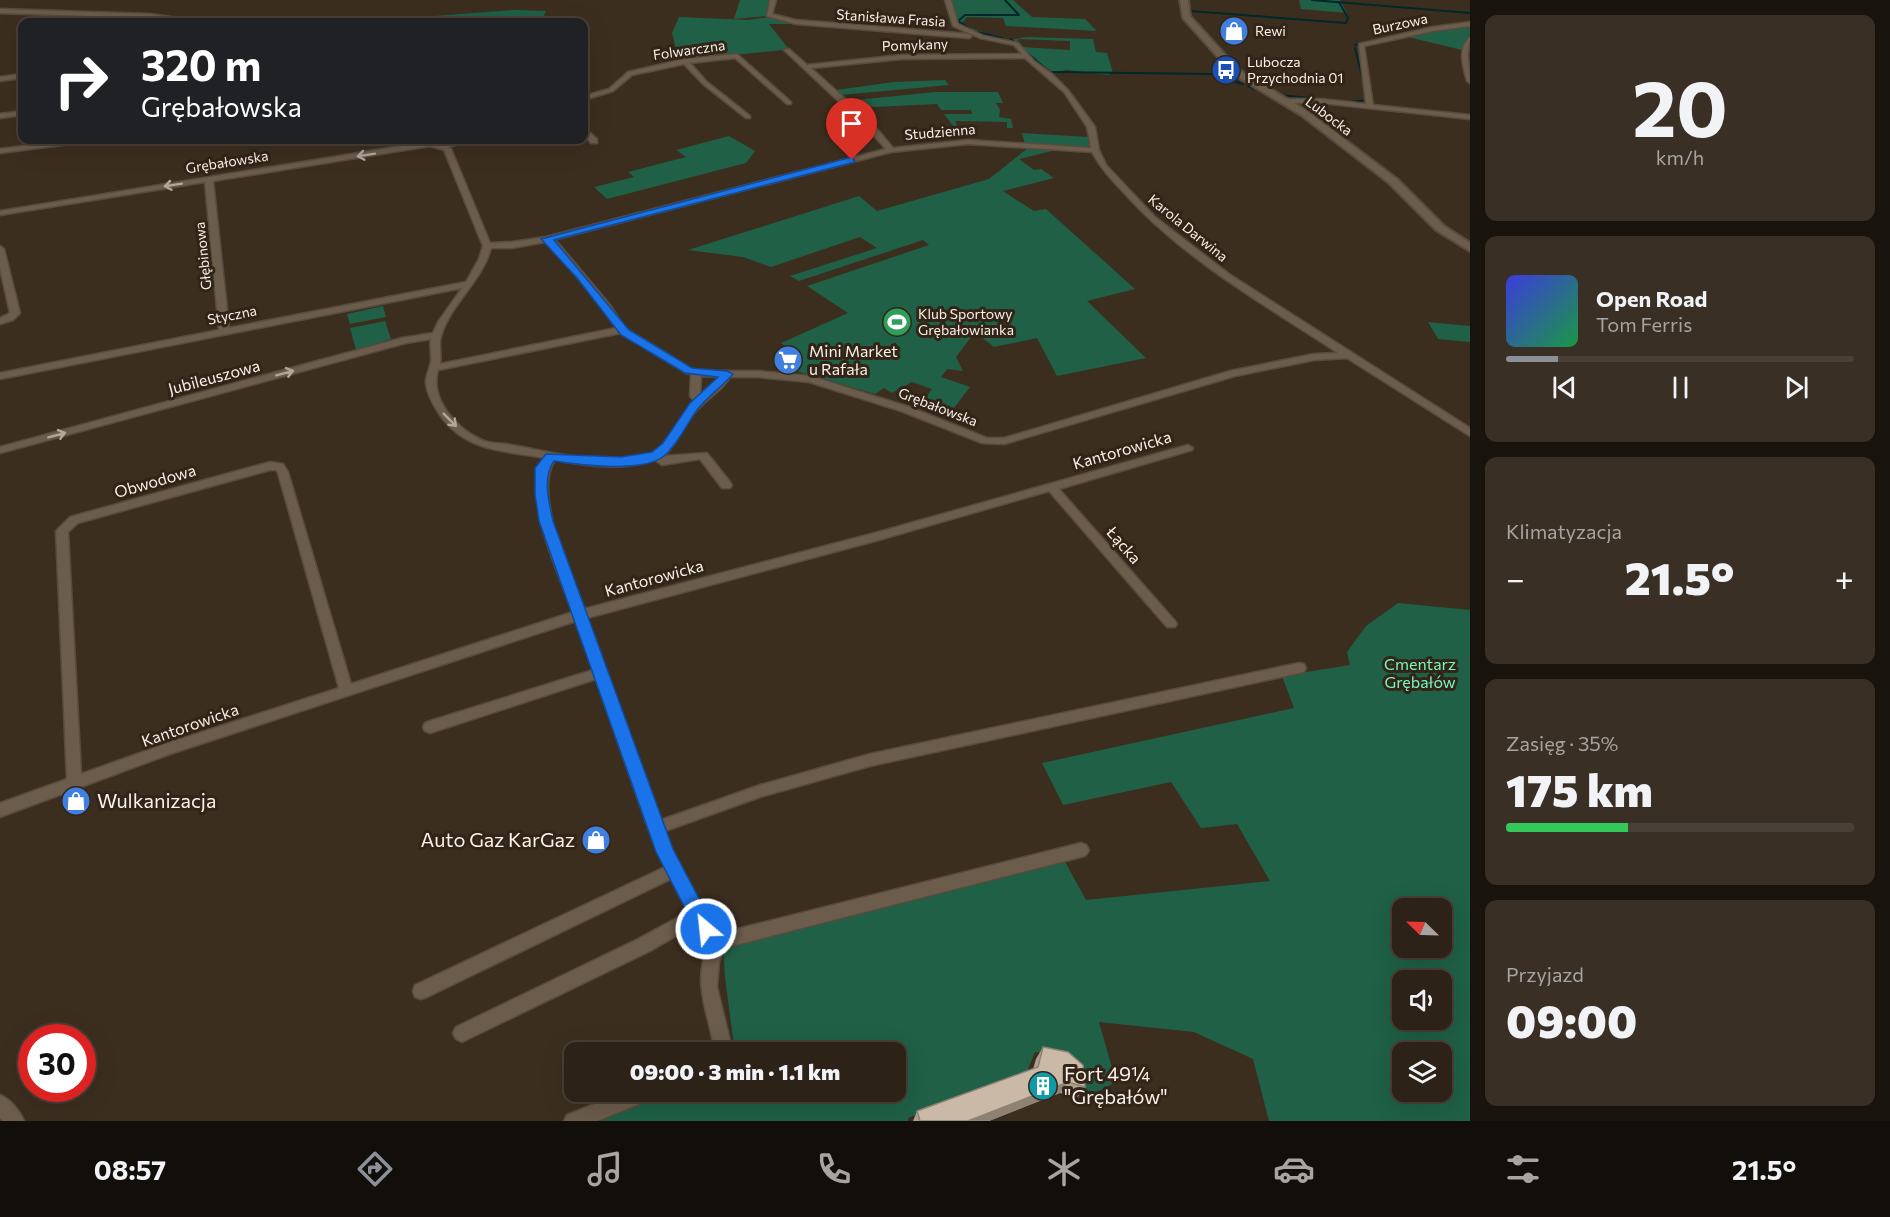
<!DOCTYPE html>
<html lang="pl">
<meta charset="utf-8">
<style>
:root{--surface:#2d2217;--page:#392f24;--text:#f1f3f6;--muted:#a7a4a1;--line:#483f36;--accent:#8c9099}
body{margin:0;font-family:Commissioner,sans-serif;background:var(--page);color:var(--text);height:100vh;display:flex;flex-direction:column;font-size:22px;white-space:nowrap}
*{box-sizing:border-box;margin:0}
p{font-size:20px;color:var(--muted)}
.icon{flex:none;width:33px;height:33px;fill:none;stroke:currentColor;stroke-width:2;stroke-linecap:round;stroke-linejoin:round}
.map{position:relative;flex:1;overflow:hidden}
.side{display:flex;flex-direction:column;gap:15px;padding:15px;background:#19130d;width:420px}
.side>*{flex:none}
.hud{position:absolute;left:18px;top:18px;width:570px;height:126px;border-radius:12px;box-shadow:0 6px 24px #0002,0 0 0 2px var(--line);background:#202124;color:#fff;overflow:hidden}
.needle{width:39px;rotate:293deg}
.tools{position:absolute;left:1392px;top:898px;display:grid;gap:12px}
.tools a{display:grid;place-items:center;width:60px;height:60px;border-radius:12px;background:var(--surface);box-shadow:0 6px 24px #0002,0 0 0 2px var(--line);font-size:30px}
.speed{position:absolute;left:18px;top:1024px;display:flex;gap:12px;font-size:30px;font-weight:700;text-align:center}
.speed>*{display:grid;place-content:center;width:78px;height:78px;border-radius:50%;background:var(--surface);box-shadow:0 6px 24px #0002,0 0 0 2px var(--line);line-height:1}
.speed .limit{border:9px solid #d22;background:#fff;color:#111}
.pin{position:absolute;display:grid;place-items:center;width:51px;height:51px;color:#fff;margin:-62px -26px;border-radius:50% 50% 50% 0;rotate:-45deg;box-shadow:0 0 6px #0007}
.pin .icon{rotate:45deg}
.me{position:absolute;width:66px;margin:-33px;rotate:332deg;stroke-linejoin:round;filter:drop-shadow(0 0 4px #0008)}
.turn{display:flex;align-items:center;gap:21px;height:126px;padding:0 24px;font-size:27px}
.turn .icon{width:78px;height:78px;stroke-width:2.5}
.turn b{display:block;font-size:42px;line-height:51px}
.big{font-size:45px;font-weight:800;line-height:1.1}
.side .widget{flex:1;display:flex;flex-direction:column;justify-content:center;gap:9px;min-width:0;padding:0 21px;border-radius:12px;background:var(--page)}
.side .dial{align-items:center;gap:0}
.dial b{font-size:78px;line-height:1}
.song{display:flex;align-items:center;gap:18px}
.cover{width:72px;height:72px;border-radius:9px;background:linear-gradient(135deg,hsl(240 70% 55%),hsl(140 70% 35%))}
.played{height:6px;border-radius:3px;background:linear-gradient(90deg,var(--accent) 15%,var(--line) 15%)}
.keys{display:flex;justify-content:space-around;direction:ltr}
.heat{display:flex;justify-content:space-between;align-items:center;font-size:33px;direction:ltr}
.charge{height:9px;border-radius:4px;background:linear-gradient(90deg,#34c759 35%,var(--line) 0)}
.trip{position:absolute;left:564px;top:1042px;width:342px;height:60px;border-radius:12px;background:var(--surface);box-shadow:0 6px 24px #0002,0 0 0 2px var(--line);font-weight:800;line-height:60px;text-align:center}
.dock{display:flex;height:96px;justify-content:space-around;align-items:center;background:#120e09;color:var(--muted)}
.dock .icon{width:42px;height:42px}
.dock .active{color:var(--accent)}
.dock b{font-size:27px;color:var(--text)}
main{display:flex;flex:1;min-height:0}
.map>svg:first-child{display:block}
.green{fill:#1f6046;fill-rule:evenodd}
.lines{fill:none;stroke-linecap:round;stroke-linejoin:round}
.stream{stroke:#00282a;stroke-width:2}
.street-casing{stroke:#574b3e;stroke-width:3}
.secondary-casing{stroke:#574b3e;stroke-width:4}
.street{fill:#6b5c4c;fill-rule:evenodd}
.secondary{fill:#6b5c4c;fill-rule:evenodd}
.wall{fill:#af9f90}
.shaded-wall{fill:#8e8275}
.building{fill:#cbb9a7;stroke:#8e8275;stroke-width:1.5}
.oneway{stroke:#b2a69a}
.route{fill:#1a73e8;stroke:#114b97;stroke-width:1.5}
.labels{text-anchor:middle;stroke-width:6;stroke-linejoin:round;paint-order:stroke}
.far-street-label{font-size:14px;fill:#faf1e8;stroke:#322416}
.far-poi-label{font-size:14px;fill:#faf1e8;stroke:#322416;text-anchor:start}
.poi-label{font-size:16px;fill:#faf1e8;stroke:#322416;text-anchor:start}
.street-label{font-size:16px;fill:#faf1e8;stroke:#322416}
.park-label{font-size:16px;fill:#76fac2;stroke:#322416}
.near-poi-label{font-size:20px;fill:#faf1e8;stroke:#322416;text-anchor:start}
</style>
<main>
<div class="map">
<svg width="1470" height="1121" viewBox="0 0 1470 1121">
<rect width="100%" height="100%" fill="#3c2e1f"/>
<g class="green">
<polygon points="740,0 772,0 766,16 734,19"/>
<polygon points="950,0 1013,0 1032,17 1085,19 1097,31 1006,26 1003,18 967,17 962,23 965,26 1002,39 982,36 958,26"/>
<polygon points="1299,0 1340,0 1347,13 1301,9"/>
<polygon points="513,10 546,11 541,22 511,22 511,16 453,19 452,22 355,22"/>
<polygon points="679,17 748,20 769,17 795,24 769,24 788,48 784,50 690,59 686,58 679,48 676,49 672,33"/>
<polygon points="1470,25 1470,34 1462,50 1404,36"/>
<polygon points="1026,37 1093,39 1096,52 1107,53 1113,73 1108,73 1109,75 1067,70 1053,72 1028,56 1021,47 1070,50 1070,41 1019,39 1017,40 1020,42 1011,40"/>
<polygon points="945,80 949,85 841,95 836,90 894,82"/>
<polygon points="935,92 998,92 1003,103 996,103 1000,110 999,117 1011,119 1013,128 1007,128 1007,122 955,121 958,127 954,127 944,114 972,114 971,110 941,110 937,104 854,108 847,101"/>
<polygon points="1022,133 1088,137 1090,146 1084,148 1025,144"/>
<polygon points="729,136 755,151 746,163 607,199 594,187 634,177 628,172 686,157 676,150"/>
<polygon points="1028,148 1056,150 1019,159 1034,170 1041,169 1054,178 1003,191 1034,211 1046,209 1135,289 1087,301 1146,358 1057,376 1037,338 994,347 975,332 956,357 963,371 947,369 941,377 970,387 947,417 919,407 932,389 912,382 892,393 884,388 875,394 793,370 802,360 781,343 848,313 807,286 929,245 923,240 799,281 790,276 877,248 860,237 771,267 743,257 688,250 859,196 877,211 989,179"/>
<polygon points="383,306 386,317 350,324 347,314"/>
<polygon points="385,321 391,339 356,350 350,328"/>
<polygon points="1428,322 1470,326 1470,342 1438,339"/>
<path d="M1398,603L1470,610V1121H1269L1253,1059L1194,1032L1099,1022L1116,1082L1084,1099C1075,1063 1072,1058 1035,1052L1026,1074L908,1118V1121H590L668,1092H896V1053H735L725,978L723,944L1063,858L1086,900L1270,881L1237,824L1201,828L1171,782L1063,805L1042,763L1294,708L1282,676L1350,665L1347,652L1366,626ZM1402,909H1442V948H1402ZM1402,981H1442V1020H1402ZM1402,1053H1442V1092H1402Z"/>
</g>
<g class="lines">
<g class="stream">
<polyline points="1312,0 1470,13"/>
<polyline points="1190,11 1346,23 1348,18 1339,2"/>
<polyline points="1002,38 973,31 958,21 965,15 1019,15 1005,0"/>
<polyline points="1011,39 1046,69"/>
<polyline points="1355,45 1403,34"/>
<polyline points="1355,48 1366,92"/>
<polyline points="1053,72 1211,74 1243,84"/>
<polyline points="1248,86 1270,95"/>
<polyline points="1279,95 1322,99"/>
<polyline points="1351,102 1367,100"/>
</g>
<g class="street-casing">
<g id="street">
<polygon points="770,0 776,0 772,14 796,20 969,34 972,36 969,38 796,24 767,16"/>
<path d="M945,0H951L958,24L984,36L1018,43L1034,61L1053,75L1068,90L1095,127L1099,150L1106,165L1155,217L1229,274L1470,428V436L1347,358L1314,360L1235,376L1004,444L982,443L901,411L809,382L758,377H730C722,391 707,398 697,410C684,424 678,443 664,456L707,453L730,482L732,485L730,488H722L700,459L662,465L655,460C623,471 588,466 555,460C532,494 571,573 584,609L875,533L1188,445L1193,448L1192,450L1059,489L1175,621L1177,624L1175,627H1167L1049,491L875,541L587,618L661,820L760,785L870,754L1299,663L1304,664L1306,668L1304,672L870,766L760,797L665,831L672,850L717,934L1081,843L1086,845L1089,850L1086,855L1081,857L724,948L719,962L717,987L733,1053H715C710,1017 692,985 707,949L695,925L650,951L468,1039L462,1042L456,1039L453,1033L456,1027L638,939L688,912L671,879L427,997L421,999L415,997L413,991L415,985L665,867L648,828L596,679L430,733L425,731L423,727L425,723L430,721L593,670L576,621L170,754L0,817V803L67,779L56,531L70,517L270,462L283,464L288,472L351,684L573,612C559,574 520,495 545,458C501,450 462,452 436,409C432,402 427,393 426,384C425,376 430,369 431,361C432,353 429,347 431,339L406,343L0,453V447L402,338L433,333L438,322L462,288L0,379V373L219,330L205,182L0,215V211L420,143L414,140C423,140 429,143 438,144C446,145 457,140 466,140V142L448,147L451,149L490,243L512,242L546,237L886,149L866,127L784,50L789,49L807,65L902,55L1022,54L1014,45L980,38L953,26ZM1025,58L1064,92L1087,127L1091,148L968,140L893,148L872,123L811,68L902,59ZM968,144L1092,152C1101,169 1113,181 1126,195C1185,260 1265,305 1338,353L1314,354L1230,371L1004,438H987L909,407L810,376L758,371H706L692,369L625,328L610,305L558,243L553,240L891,152ZM430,146L444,150L483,246L479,259L466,282L229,328L213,181ZM545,242L552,247L603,308L616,328L440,364C442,354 438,346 441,336C451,303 482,282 491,248H512ZM621,333L686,373L691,374L690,396L694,401C679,416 671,445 651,454C615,470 549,451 511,445C502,443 492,444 484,441C458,430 429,400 438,370ZM701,376L720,377L700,396ZM270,470H276L278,473L339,688L168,743L81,774L68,532L78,523Z"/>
<polygon points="0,9 150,14 171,17 179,22 150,18 0,13"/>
<polygon points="1470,22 1470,26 1433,31 1364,46 1373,105 1470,115 1470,119 1321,103 1284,103 1281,101 1284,99 1321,99 1366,104 1359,44 1433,27"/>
<path d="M1470,37C1470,44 1467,51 1468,57C1468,66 1470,74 1470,83L1467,81C1463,66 1457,49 1470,37Z"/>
<polygon points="737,54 791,102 791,104 787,104 735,58 690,63 707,82 750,116 750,118 746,118 703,84 684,64 632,75 613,91 584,100 584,96 609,89 628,72 685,59"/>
<polygon points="22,74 22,78 0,81 0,77"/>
<polygon points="22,111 22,115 0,118 0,114"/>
<polygon points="584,128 597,139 597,143 591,143 584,134"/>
<polygon points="72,140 89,140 85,142 0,153 0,149"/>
<polygon points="0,246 4,249 20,313 13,320 0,324 0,318 10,313 0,268"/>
<polygon points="625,1092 657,1092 654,1098 597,1121 564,1121 567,1115"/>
<path d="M0,1095C10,1099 20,1111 24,1121H3L0,1118Z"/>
</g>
</g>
<g class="secondary-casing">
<polygon id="secondary" points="1180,0 1188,0 1190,16 1239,70 1307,111 1397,179 1444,226 1470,243 1470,251 1436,230 1389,183 1301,115 1233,74 1183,18"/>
</g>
<use href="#street" class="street"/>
<use href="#secondary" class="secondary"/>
</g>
<polygon class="wall" points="1043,1047 1085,1087 1077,1098 1060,1093 989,1121 913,1121 917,1111 1033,1069 1036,1059"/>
<polygon class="shaded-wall" points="1068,1082 1060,1093 989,1121 968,1121"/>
<polygon class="building" points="1043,1047 1068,1052 1083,1065 1085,1087 1068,1082 968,1121 920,1121 917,1111 1038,1067"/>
<defs><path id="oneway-shaft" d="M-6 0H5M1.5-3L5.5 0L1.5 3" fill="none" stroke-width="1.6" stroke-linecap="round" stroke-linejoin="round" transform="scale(1.5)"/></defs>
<g class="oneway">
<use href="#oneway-shaft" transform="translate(366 155) rotate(171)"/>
<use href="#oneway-shaft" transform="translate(173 185) rotate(171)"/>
<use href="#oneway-shaft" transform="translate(285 373) rotate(-15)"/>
<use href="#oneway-shaft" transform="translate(450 420) rotate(45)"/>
<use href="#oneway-shaft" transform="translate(57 435) rotate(-15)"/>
</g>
<path class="route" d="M852,157L855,162L554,240L629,330L692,368L727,371L733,374C722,387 707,397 697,410C686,425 678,444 664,456C643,473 579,465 554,461C542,477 549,503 553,521L673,849L715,929L712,935L706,938L699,935L656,852L539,521L535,494V468L546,454L621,457L652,452L663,443L690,403L718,377L685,373L621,335L577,278L541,239Z"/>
<defs>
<g id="shop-disc" transform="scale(1.5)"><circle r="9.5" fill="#3f7fe0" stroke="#322416"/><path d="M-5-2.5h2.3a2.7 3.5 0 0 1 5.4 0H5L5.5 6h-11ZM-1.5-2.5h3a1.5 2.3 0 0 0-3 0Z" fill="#fff"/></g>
<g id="bus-disc" transform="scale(1.5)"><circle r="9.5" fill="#1a4fb4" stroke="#322416"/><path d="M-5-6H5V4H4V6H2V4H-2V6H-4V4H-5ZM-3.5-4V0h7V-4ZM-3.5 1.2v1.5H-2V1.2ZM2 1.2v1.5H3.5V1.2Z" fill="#fff"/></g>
<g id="stadium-disc" transform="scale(1.5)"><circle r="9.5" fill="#2e9e5b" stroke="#322416"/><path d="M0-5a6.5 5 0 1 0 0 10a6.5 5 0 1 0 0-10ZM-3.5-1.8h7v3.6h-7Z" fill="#fff"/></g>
<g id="supermarket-disc" transform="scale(1.5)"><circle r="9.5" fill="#3f7fe0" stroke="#322416"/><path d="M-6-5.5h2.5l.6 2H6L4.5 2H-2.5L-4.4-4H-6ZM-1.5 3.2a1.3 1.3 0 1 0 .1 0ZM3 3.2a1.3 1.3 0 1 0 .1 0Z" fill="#fff"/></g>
<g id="building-disc" transform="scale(1.5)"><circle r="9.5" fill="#0f9aa8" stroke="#322416"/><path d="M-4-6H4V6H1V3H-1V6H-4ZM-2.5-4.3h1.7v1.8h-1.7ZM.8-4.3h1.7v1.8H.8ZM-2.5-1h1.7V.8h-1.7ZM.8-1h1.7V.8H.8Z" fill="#fff"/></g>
</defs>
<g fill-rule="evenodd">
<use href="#shop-disc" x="1234" y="31"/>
<use href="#bus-disc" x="1226" y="70"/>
<use href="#stadium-disc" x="897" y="322"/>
<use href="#supermarket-disc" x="788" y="360"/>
<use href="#shop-disc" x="76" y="801"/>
<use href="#shop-disc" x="596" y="840"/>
<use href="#building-disc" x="1043" y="1086"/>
</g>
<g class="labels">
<g class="far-street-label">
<text transform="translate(891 18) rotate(4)" y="5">Stanisława Frasia</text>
<text transform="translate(1400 24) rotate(-12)" y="5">Burzowa</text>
<text transform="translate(915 45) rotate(-2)" y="5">Pomykany</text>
<text transform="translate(689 50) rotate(-8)" y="5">Folwarczna</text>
<text transform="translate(1329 116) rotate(37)" y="5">Lubocka</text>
<text transform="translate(940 132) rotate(-5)" y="5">Studzienna</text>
<text transform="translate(227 162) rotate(-9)" y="5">Grębałowska</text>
<text transform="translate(1188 228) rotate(39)" y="5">Karola Darwina</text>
<text transform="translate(203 256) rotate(-96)" y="5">Głębinowa</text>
<text transform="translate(232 315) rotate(-11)" y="5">Styczna</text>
<text transform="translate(938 407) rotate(21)" y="5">Grębałowska</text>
</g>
<g class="far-poi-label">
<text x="1255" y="36">Rewi</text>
<text x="1247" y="67">Lubocza<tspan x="1247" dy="16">Przychodnia 01</tspan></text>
<text x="918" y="319">Klub Sportowy<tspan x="918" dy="16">Grębałowianka</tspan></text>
</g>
<g class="poi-label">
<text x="809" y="357">Mini Market<tspan x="809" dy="18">u Rafała</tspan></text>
</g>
<g class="street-label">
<text transform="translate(214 377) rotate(-15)" y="6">Jubileuszowa</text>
<text transform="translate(1122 450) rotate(-16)" y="6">Kantorowicka</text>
<text transform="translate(155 481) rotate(-16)" y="6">Obwodowa</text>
<text transform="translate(1124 545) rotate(49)" y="6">Łącka</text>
<text transform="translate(654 578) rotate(-15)" y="6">Kantorowicka</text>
<text transform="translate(190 725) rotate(-19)" y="6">Kantorowicka</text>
</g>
<g class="park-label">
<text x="1420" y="670">Cmentarz<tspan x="1420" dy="18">Grębałów</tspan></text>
</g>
<g class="near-poi-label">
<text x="97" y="808">Wulkanizacja</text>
<text x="575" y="847" text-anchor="end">Auto Gaz KarGaz</text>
<text x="1064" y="1081">Fort 49¼<tspan x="1064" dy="23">"Grębałów"</tspan></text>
</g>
</g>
</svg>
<div class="tools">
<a><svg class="needle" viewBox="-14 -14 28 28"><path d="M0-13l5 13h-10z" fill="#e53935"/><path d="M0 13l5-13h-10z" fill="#a7a4a1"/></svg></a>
<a><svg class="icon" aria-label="sound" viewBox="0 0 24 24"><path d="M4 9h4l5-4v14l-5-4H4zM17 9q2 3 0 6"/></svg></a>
<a><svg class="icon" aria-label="layers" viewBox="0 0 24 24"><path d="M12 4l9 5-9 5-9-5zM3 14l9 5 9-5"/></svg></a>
</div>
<div class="speed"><div class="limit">30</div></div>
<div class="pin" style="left:852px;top:160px;background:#d93025"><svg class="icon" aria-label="arrive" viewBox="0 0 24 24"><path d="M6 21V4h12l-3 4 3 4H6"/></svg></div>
<svg class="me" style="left:706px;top:929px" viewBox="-20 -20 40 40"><circle r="17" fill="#1a73e8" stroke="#fff" stroke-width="3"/><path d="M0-11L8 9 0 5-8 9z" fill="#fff"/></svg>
<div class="trip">09:00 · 3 min · 1.1 km</div>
<div class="hud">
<div class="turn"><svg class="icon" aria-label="right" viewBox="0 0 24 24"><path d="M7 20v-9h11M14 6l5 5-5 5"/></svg><div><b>320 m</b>Grębałowska</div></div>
</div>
</div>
<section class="side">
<div class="widget dial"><b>20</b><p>km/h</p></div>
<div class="widget">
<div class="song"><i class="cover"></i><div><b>Open Road</b><p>Tom Ferris</p></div></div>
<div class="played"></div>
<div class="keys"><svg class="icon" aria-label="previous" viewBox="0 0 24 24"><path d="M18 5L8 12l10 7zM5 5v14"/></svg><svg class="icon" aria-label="pause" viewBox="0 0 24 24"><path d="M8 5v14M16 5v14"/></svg><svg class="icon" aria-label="next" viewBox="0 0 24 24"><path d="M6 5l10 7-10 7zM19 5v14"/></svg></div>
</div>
<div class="widget"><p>Klimatyzacja</p>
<div class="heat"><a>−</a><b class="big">21.5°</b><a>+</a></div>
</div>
<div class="widget"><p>Zasięg · 35%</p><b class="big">175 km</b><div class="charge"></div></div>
<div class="widget"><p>Przyjazd</p><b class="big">09:00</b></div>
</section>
</main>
<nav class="dock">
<b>08:57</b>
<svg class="icon active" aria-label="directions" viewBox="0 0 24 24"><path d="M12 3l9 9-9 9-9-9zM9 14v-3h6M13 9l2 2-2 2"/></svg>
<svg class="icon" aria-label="music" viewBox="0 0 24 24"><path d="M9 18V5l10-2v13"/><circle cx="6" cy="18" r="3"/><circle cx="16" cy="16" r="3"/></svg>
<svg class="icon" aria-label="phone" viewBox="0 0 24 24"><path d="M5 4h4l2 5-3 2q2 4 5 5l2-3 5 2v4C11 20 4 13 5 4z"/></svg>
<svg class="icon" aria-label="climate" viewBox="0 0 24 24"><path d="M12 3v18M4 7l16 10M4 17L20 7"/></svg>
<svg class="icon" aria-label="car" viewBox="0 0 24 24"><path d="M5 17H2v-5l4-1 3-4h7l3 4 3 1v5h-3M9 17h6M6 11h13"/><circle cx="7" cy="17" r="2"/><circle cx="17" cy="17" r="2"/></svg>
<svg class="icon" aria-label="filters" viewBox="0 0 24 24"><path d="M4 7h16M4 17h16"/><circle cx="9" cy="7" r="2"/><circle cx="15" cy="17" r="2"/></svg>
<b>21.5°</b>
</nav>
